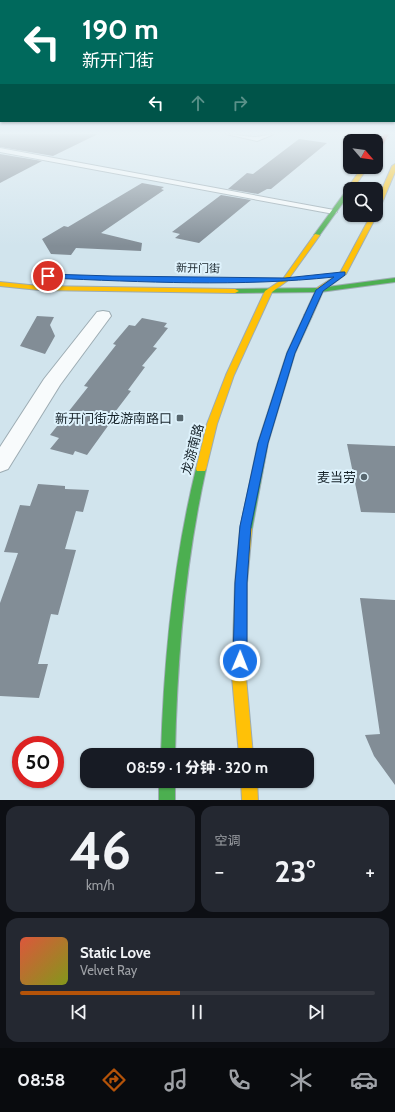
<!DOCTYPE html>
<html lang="zh">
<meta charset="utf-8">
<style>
:root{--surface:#171b24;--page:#242831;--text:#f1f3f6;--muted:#9ea1a6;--line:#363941;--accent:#b45309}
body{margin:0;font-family:Cabin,"Noto Sans SC",sans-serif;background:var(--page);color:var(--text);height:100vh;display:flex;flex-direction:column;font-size:15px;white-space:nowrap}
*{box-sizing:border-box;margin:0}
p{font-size:13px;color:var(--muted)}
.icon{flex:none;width:22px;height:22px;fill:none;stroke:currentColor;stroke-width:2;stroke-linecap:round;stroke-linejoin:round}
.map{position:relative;height:800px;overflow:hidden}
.side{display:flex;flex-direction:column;gap:6px;padding:6px;background:#0d0f14;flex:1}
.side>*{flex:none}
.guide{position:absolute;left:0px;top:0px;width:395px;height:122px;box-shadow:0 1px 3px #0004;background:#00695c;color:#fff;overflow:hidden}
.needle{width:26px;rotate:118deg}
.buttons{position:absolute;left:343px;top:134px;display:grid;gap:8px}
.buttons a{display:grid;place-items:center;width:40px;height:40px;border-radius:8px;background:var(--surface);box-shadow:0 1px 3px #0004;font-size:20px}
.speed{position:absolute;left:12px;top:736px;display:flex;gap:8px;font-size:20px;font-weight:700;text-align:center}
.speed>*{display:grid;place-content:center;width:52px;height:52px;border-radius:50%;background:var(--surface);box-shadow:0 1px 3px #0004;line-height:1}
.speed .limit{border:6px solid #d22;background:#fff;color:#111}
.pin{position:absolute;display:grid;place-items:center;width:34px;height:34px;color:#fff;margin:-17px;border:2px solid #fff;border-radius:50%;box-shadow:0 1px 4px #0007}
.me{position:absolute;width:44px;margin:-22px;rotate:1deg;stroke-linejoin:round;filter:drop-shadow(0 0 3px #0008)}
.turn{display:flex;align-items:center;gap:14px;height:84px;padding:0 16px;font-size:18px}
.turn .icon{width:52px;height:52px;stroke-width:2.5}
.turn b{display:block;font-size:28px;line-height:34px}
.lanes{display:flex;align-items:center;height:38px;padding:0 16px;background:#0003;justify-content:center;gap:20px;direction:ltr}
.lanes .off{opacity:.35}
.big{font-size:30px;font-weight:800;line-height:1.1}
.side .tile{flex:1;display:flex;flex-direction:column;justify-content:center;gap:6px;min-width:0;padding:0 14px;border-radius:12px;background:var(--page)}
.side .dial{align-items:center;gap:0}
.dial b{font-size:52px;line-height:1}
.song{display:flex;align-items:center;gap:12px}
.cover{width:48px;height:48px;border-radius:6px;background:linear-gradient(135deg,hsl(10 70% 55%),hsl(70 70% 35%))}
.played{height:4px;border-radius:2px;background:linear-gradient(90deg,var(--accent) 45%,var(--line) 45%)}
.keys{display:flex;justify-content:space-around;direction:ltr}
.heat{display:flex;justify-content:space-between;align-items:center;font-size:22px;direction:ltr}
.side .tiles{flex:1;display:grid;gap:6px;grid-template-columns:1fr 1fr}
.tile:last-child{grid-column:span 2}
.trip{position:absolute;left:80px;top:748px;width:234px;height:40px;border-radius:12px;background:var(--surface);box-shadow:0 1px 3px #0004;font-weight:800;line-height:40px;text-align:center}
.tab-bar{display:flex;height:64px;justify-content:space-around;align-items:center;background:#090b0e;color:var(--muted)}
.tab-bar .icon{width:28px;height:28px}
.tab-bar .selected{color:var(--accent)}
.tab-bar b{font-size:18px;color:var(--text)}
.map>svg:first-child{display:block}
.building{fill:#828d96}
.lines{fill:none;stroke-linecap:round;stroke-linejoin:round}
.lane-casing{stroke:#9dacb3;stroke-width:2}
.street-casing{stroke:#9dacb3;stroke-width:2}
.fast-casing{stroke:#9dacb3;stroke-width:2}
.slow-casing{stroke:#9dacb3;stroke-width:2}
.jam-casing{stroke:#9dacb3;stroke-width:2}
.lane{fill:#f8fbfc;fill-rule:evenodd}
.street{fill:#f8fbfc;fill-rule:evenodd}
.fast{fill:#4caf50;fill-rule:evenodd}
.slow{fill:#ffc107;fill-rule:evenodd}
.jam{fill:#c62828;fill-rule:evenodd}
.route{fill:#1a73e8;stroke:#114b97}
.poi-dot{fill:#57666e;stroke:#def2fc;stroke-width:1.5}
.labels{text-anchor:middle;stroke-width:4;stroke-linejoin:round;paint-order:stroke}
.far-street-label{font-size:11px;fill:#162229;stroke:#def2fc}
.poi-label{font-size:13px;fill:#162229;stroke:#def2fc;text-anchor:end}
.street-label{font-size:13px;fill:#162229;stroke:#def2fc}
</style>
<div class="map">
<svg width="395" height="800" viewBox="0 0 395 800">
<rect width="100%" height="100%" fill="#d1e4ed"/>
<g class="building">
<polygon points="0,134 98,134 53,156 0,147"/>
<polygon points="299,139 327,143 271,189 267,189 258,194 228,189 247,173 253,174"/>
<polygon points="0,154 42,161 0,183"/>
<polygon points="142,183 164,187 161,189 164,190 101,233 142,243 141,251 76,248 71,255 51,254 42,239 64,226 68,227"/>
<polygon points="221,195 251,200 199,243 175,238 180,234 172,232"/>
<polygon points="37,316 54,317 50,325 55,336 45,354 20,346"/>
<polygon points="142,318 167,323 164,327 168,328 153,347 157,348 142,366 145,367 128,390 131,391 115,412 118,412 87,455 75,451 73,455 50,449 59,438 50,435 88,387 84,386 116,345 113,344 129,325 135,326"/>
<polygon points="347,444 395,446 395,513 361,512"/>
<polygon points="38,484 65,486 65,489 89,490 83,512 76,511 65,549 76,550 58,615 51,614 38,664 48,664 39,698 0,696 0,603 18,553 4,552 20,505 30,506"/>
<polygon points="360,598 395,600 395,785 374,756 365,735 380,734"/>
</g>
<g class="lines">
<g class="lane-casing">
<g id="lane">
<path d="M226,134C236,134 245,137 255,137C261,137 268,134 274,134L257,141Z"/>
<polygon points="357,134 376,134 389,137 386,139"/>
<polygon points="0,148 334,210 337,212 334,214 0,152"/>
</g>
</g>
<g class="street-casing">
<polygon id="street" points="103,311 109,312 111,316 60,385 8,469 0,472 0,447 44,379 97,312"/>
</g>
<g class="fast-casing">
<g id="fast">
<polygon points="348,188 353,189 350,189 350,193 319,236 315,236 314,235"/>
<polygon points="395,278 395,282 320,292 235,293 231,291 235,289 320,288"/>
<polygon points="305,314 308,314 312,316 295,353 268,443 252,529 250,532 246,533 242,532 240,529 258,443 287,353"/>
<path d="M201,466L205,467L206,469C185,564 177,658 175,755H161C164,658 173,563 196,469L197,467Z"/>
<rect x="159" y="781" width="16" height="19"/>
</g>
</g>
<g class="slow-casing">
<g id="slow">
<polygon points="395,164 395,172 379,210 376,212 376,203 392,166"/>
<polygon points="362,167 368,167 353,189 348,190 347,189"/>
<polygon points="376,214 377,215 346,274 323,291 312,316 308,318 305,318 304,316 317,288 340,273 371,215 376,215"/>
<polygon points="315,234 320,235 287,281 272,292 234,375 217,424 206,469 205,471 197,471 196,469 207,424 226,375 265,291 283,279"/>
<polygon points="0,282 39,286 235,289 239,291 235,293 39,290 0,286"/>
<polygon points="246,525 250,526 252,529 247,583 246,677 253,755 239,755 232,677 235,583 240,529 242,526"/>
<polygon points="241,781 257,781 258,800 242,800"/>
</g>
</g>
<g class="jam-casing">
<polygon id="jam" points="384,134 389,134 378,152 376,152 376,147"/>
</g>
<use href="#lane" class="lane"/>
<use href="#street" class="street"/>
<use href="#fast" class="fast"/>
<use href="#slow" class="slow"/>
<use href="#jam" class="jam"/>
</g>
<linearGradient id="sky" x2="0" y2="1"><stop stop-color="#96b6e1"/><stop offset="0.54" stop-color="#eaf3f7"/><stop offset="1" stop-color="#eaf3f7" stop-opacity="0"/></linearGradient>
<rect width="395" height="246" fill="url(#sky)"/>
<path class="route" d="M342,272H345V275L323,291L295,353L268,443L251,526L247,583V661L245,665L240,667L235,665L233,661L235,583L240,526L258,443L287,353L316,290L334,277C240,287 143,282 48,278L45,276L48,274L112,276L285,278Z"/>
<g class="poi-dot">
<rect x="176" y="414" width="8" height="8" rx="2"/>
<circle cx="364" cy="477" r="4"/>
</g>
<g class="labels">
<g class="far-street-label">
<text transform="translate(198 268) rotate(1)" y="4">新开门街</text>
</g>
<g class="poi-label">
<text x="172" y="423">新开门街龙游南路口</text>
<text x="356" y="482">麦当劳</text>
</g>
<g class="street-label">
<text transform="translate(192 449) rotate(-75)" y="5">龙游南路</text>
</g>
</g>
</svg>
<div class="buttons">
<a><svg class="needle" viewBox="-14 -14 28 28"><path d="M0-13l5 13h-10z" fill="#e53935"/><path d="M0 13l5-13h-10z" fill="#9ea1a6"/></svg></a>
<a><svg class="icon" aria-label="search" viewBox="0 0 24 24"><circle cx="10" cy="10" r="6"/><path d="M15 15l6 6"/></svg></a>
</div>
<div class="speed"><div class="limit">50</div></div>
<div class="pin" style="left:48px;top:276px;background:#d93025"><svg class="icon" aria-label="arrive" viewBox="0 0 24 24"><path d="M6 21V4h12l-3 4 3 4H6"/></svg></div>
<svg class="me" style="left:240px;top:661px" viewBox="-20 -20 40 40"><circle r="17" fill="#1a73e8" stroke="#fff" stroke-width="3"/><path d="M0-11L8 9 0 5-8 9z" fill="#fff"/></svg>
<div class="trip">08:59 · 1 分钟 · 320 m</div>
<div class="guide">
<div class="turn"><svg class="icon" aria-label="left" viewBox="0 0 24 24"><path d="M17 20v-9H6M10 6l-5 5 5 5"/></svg><div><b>190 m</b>新开门街</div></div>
<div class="lanes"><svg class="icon" aria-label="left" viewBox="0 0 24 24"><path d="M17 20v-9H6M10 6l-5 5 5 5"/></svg><svg class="icon off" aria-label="ahead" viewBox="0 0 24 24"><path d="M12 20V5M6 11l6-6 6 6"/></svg><svg class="icon off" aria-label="right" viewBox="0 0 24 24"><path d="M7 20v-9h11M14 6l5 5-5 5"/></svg></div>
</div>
</div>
<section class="side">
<div class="tiles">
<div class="tile dial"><b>46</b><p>km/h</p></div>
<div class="tile"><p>空调</p>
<div class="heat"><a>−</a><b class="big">23°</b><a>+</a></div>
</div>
<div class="tile">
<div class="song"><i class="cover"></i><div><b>Static Love</b><p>Velvet Ray</p></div></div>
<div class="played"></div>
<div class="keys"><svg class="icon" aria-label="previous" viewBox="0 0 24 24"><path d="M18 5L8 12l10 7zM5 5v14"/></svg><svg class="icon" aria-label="pause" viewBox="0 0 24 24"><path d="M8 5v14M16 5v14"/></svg><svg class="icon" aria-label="next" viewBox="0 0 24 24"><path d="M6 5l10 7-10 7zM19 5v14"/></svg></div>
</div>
</div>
</section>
<nav class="tab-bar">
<b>08:58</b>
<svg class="icon selected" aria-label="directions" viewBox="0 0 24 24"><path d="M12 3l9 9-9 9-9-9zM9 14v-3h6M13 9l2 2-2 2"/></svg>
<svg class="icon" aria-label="music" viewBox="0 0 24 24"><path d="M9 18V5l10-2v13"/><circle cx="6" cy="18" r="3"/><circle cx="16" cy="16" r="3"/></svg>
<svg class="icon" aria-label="phone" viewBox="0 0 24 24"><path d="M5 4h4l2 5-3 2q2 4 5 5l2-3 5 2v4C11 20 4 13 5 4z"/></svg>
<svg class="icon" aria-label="climate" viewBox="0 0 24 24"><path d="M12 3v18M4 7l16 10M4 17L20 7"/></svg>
<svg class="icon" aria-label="car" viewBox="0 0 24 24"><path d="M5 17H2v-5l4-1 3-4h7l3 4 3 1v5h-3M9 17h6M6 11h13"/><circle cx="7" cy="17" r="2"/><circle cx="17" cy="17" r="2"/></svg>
</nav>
